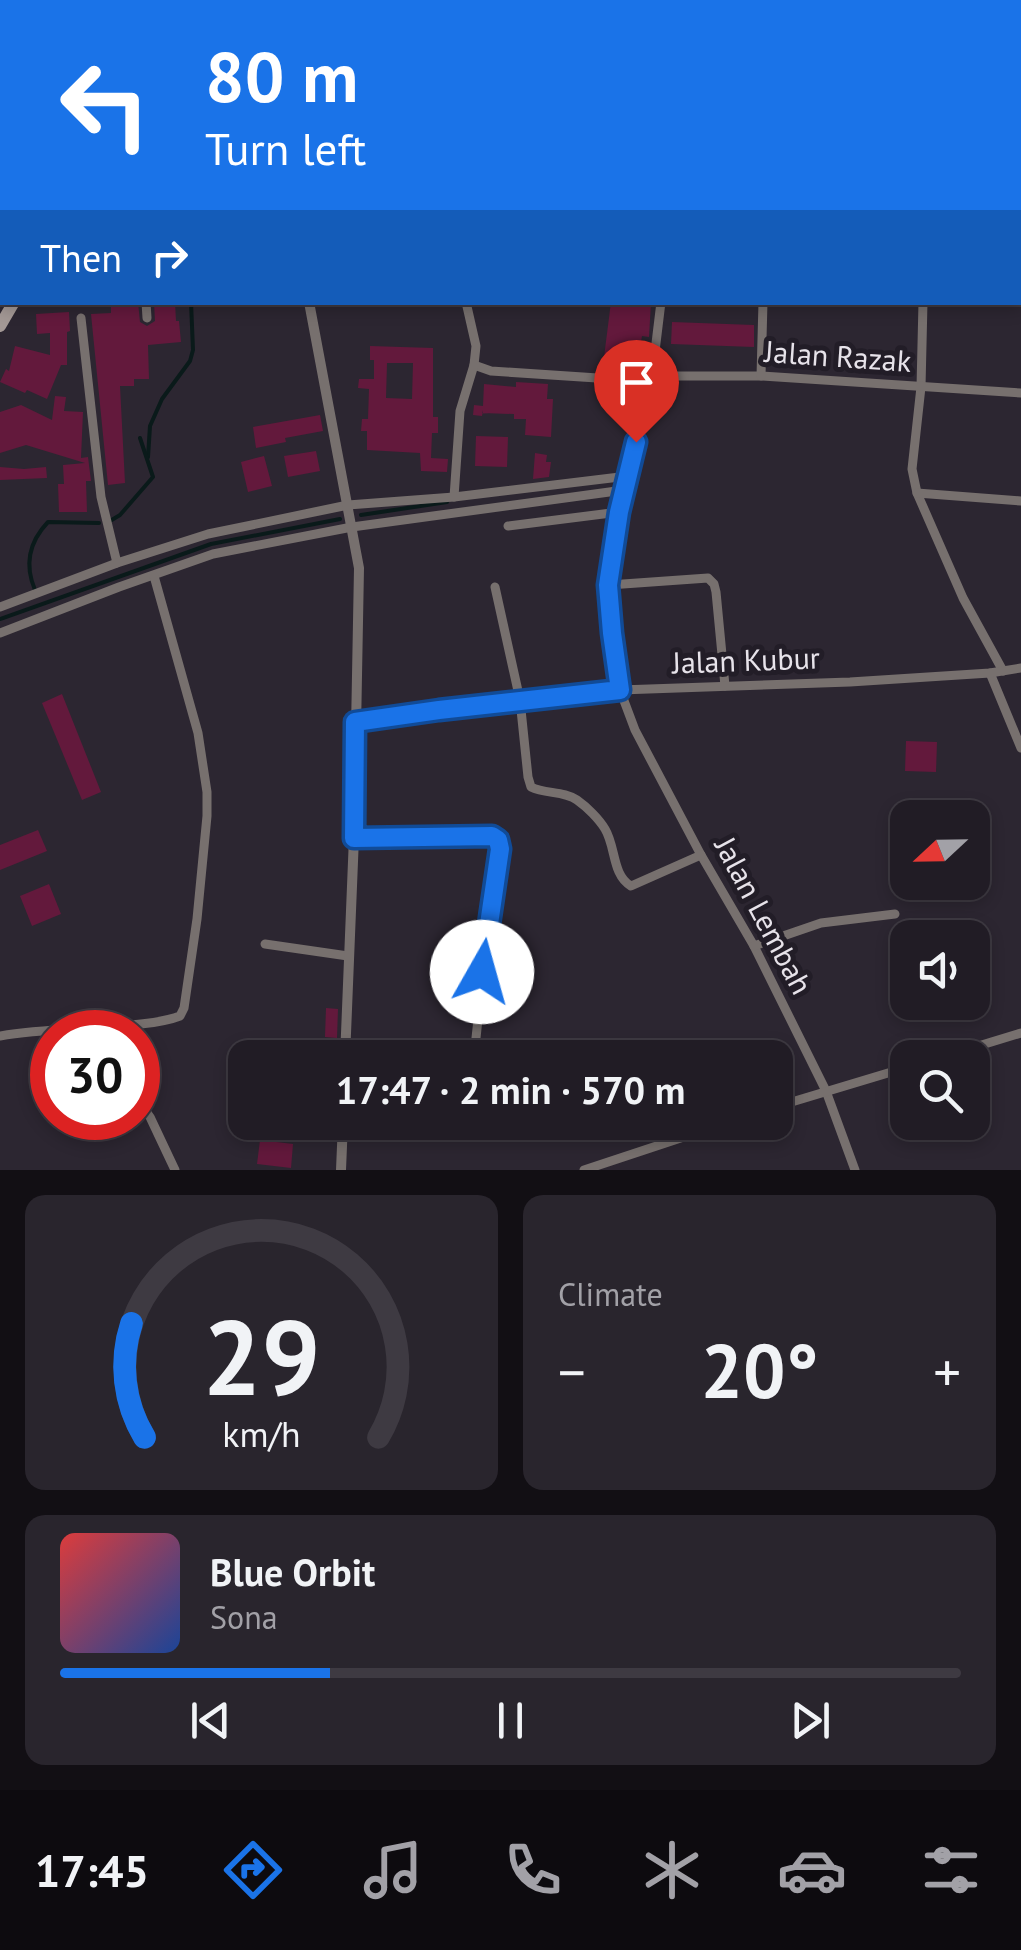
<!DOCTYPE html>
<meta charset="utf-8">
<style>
:root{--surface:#211c25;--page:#29252d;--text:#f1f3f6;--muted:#a2a1a7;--line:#3e3a42;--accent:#1a73e8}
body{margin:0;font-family:"PT Sans",sans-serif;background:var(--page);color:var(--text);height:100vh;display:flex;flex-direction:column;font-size:38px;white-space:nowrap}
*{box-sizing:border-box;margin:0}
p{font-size:32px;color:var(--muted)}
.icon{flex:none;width:55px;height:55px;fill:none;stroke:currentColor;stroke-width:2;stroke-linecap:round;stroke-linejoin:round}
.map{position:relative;height:1170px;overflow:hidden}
.details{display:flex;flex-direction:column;gap:25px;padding:25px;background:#120f14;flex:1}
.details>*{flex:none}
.guide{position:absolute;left:0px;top:0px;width:1022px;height:305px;box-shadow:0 5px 15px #0003,0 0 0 2px var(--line);background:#1a73e8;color:#fff;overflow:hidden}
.needle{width:65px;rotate:248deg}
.buttons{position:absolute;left:890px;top:800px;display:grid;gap:20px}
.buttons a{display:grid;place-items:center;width:100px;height:100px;border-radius:20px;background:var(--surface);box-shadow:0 5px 15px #0003,0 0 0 2px var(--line);font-size:50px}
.speed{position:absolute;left:30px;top:1010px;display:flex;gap:20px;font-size:50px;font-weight:700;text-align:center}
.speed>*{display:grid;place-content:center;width:130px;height:130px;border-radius:50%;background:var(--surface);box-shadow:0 5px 15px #0003,0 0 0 2px var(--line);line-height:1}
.speed .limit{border:15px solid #d22;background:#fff;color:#111}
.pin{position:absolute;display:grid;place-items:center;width:85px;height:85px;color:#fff;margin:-102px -42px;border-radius:50% 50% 50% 0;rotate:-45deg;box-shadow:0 0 10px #0007}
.pin .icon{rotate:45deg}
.me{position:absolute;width:110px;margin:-55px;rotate:7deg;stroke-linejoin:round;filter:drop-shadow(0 0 8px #0008)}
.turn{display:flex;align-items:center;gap:35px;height:210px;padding:0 40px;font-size:45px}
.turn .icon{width:130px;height:130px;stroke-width:2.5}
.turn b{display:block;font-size:70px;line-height:85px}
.then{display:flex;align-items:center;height:95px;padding:0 40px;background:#0003;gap:20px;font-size:38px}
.big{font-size:75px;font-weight:600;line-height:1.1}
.details .widget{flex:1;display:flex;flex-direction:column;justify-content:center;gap:15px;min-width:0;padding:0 35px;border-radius:20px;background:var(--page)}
.details .dial{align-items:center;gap:0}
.dial svg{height:260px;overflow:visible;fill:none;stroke:var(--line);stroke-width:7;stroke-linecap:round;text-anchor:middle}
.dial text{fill:var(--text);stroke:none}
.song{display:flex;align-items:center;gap:30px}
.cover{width:120px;height:120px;border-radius:15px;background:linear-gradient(135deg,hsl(0 70% 55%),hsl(220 70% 35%))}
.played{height:10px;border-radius:5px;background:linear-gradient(90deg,var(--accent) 30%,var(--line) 30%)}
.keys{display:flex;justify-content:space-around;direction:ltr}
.heat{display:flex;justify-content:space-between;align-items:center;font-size:55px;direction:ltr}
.details .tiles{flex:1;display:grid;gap:25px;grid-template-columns:1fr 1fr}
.widget:last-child{grid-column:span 2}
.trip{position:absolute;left:228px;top:1040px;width:565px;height:100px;border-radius:20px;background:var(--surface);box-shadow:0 5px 15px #0003,0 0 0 2px var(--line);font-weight:600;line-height:100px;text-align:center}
.dock{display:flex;height:160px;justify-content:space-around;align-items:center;background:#0d0b0f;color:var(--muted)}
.dock .icon{width:70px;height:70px}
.dock .active{color:var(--accent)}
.dock b{font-size:45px;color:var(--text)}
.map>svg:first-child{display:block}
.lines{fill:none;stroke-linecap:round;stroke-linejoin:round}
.stream{stroke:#0a1a1a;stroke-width:4}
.building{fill:#63193c;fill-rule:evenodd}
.minor{stroke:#77706e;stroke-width:9}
.tertiary{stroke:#77706e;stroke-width:10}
.secondary{stroke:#a39895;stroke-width:12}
.route-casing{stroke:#114b97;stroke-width:25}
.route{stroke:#1a73e8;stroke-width:18}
.labels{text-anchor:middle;stroke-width:10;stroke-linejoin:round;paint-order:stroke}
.street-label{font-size:30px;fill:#e7e3ea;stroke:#221d27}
</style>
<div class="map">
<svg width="1021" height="1170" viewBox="0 0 1021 1170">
<rect width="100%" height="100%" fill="#2c2631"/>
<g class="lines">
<g class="stream">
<polyline points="148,457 150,426 162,399 190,361 193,350 191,302"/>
<polyline points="361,515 447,502"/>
<polyline points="110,521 120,515 153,477 140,438"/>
<path d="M35,590C24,564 29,542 48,522L99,523"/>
<polyline points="0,619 211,544 340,519"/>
</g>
</g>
<g class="building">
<polygon points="111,302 138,302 140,322 147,326 155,321 154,302 175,302 176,321 179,321 181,342 148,345 149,379 134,379 134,386 120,386 125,483 108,485 91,314 111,313"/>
<polygon points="611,302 651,302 649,337 642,336 636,371 603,365"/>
<polygon points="69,312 70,331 67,332 67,365 61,365 47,399 27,390 25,393 0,382 6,369 9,371 15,346 50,355 50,333 37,334 36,314"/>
<polygon points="672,322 754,325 754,347 671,344"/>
<path d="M370,346L433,348V417H438V433H432L431,458L448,459L447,472L421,471L420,453L367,450V431H361L362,419H368L369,389L358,388L359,379H374V360H370ZM387,363H413L412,399L386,398Z"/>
<polygon points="516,382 548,384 547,399 553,399 551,437 525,435 526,419 514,419 514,414 482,413 483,410 482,416 473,415 474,405 483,406 484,384 516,387"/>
<polygon points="55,396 66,397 64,411 83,412 81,458 88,457 91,481 86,481 87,512 59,512 58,484 64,484 63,465 85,463 26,445 0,453 0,412 21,405 52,420"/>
<polygon points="320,415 323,431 285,438 286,442 256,448 253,427"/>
<polygon points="476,436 508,437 507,467 475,466"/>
<polygon points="316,451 320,471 288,477 284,456"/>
<polygon points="535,453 547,455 546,462 551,462 549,477 533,479"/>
<polygon points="264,456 272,486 248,492 241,462"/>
<polygon points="0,467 24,469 46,467 47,478 0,480"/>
<polygon points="62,694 101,792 82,800 42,703"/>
<polygon points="906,741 937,742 936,772 905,771"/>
<polygon points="38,830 47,851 0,870 0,845"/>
<polygon points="49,884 61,914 32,926 20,896"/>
<polygon points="500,967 510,968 510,972 531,974 529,989 498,986"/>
<polygon points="326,1008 338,1009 337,1038 325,1037"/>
<polygon points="260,1140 293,1144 291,1168 257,1164"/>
</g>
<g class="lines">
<g class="minor">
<polyline points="70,0 75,2"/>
<polyline points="687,2 688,0"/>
<polyline points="941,2 941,0"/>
<polyline points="1020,67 1021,67"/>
<polyline points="1020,176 1021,176"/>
<polyline points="1020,281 1021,281"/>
<polyline points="146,302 147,318"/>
<polyline points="661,302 652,376 619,512 609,585 612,633 620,690 635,730 701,855 754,946 826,1091 855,1170"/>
<polyline points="923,302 921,387 912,469 917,493 963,598 1003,671"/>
<polyline points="81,318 101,497 117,563"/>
<polyline points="474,365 491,371 643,381 652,376 761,376 1021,393"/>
<polyline points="761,376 763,302"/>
<polyline points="917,493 1021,501"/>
<polyline points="454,497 460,411 474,365 476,346 466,302"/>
<polyline points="508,526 619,512"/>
<polyline points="609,585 708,578 714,584 716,592 725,686"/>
<path d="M495,587L520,700L528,777L531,787C545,794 564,791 577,800C587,807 599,819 605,829C616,847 612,875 631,886L701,855"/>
<polyline points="0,607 117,563 208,534 348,505 454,497 628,476"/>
<polyline points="0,633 119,587 213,554 352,527 624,490"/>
<polyline points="990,673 1021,748"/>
<polyline points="355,722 439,709 620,690 850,682 990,673 1021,668"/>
<polyline points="354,837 492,836 498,840 500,849 488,924 474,1057"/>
<polyline points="265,944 348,956"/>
<polyline points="754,946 821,923 895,914"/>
<path d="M0,1036C44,1028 89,1030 133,1025C149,1023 165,1022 180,1016L184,1008L197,919L207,816V792L198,733L154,576"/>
<polyline points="939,1058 1021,1033"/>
<polyline points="138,1100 150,1117 175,1170"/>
<polyline points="775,1107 908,1067"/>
<polyline points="584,1170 729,1122"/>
</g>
<g class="tertiary">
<polyline points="309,302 359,568 354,837 345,1058"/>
<polyline points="341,1170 343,1122"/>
</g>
<g class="secondary">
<polyline points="172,2 173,0"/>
<polyline points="0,326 14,302"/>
</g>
</g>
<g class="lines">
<g class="route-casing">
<polyline id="route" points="482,972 500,849 498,840 492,836 354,838 355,722 439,710 620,690 612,633 608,585 619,512 636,442"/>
</g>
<use href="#route" class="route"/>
</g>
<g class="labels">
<g class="street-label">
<text transform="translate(838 357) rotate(4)" y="10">Jalan Razak</text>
<text transform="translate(746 661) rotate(-2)" y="10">Jalan Kubur</text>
<text transform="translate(763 916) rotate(62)" y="10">Jalan Lembah</text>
</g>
</g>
</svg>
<div class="buttons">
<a><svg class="needle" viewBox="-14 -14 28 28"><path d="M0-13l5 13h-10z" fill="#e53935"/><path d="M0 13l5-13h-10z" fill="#a2a1a7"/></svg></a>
<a><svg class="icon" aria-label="sound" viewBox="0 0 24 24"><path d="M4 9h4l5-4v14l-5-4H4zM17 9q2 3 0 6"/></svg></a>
<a><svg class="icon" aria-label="search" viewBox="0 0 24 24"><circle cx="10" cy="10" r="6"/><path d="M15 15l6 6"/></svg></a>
</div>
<div class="speed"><div class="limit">30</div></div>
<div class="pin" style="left:636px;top:442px;background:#d93025"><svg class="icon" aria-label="arrive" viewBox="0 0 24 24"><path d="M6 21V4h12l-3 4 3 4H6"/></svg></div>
<svg class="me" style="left:482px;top:972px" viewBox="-20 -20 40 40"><circle r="19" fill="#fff"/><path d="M0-13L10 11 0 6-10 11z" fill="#1a73e8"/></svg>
<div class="trip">17:47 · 2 min · 570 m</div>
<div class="guide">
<div class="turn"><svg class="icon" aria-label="left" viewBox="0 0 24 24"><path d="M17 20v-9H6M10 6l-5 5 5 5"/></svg><div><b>80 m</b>Turn left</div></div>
<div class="then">Then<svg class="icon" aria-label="right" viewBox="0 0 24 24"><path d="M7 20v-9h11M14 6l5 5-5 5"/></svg></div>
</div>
</div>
<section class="details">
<div class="tiles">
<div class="widget dial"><svg viewBox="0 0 100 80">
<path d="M14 69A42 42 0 1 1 86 69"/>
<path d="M14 69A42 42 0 0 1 10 34" stroke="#1a73e8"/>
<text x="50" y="56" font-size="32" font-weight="700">29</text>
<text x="50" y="72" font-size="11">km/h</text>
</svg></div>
<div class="widget"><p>Climate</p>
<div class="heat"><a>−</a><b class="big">20°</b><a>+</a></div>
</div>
<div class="widget">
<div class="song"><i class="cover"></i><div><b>Blue Orbit</b><p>Sona</p></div></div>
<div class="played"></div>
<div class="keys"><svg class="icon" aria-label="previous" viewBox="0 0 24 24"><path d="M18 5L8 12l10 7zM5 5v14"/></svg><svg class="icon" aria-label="pause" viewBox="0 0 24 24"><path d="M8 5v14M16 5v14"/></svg><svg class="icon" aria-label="next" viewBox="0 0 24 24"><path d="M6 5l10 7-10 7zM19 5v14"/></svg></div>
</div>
</div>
</section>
<nav class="dock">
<b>17:45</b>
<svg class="icon active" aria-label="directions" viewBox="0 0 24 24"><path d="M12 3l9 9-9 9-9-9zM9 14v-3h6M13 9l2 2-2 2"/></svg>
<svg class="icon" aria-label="music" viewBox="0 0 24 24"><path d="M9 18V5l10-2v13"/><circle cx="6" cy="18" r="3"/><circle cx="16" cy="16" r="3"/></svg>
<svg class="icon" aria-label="phone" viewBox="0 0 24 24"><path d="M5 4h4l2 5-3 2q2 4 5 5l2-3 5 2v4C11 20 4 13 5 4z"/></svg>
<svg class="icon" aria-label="climate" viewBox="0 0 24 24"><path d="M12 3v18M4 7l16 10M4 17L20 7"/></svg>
<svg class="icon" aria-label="car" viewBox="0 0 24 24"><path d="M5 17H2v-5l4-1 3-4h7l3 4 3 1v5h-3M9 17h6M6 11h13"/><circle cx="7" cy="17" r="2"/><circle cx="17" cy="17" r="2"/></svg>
<svg class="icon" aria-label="filters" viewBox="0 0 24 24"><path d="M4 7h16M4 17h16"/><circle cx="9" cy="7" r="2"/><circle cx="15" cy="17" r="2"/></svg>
</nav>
